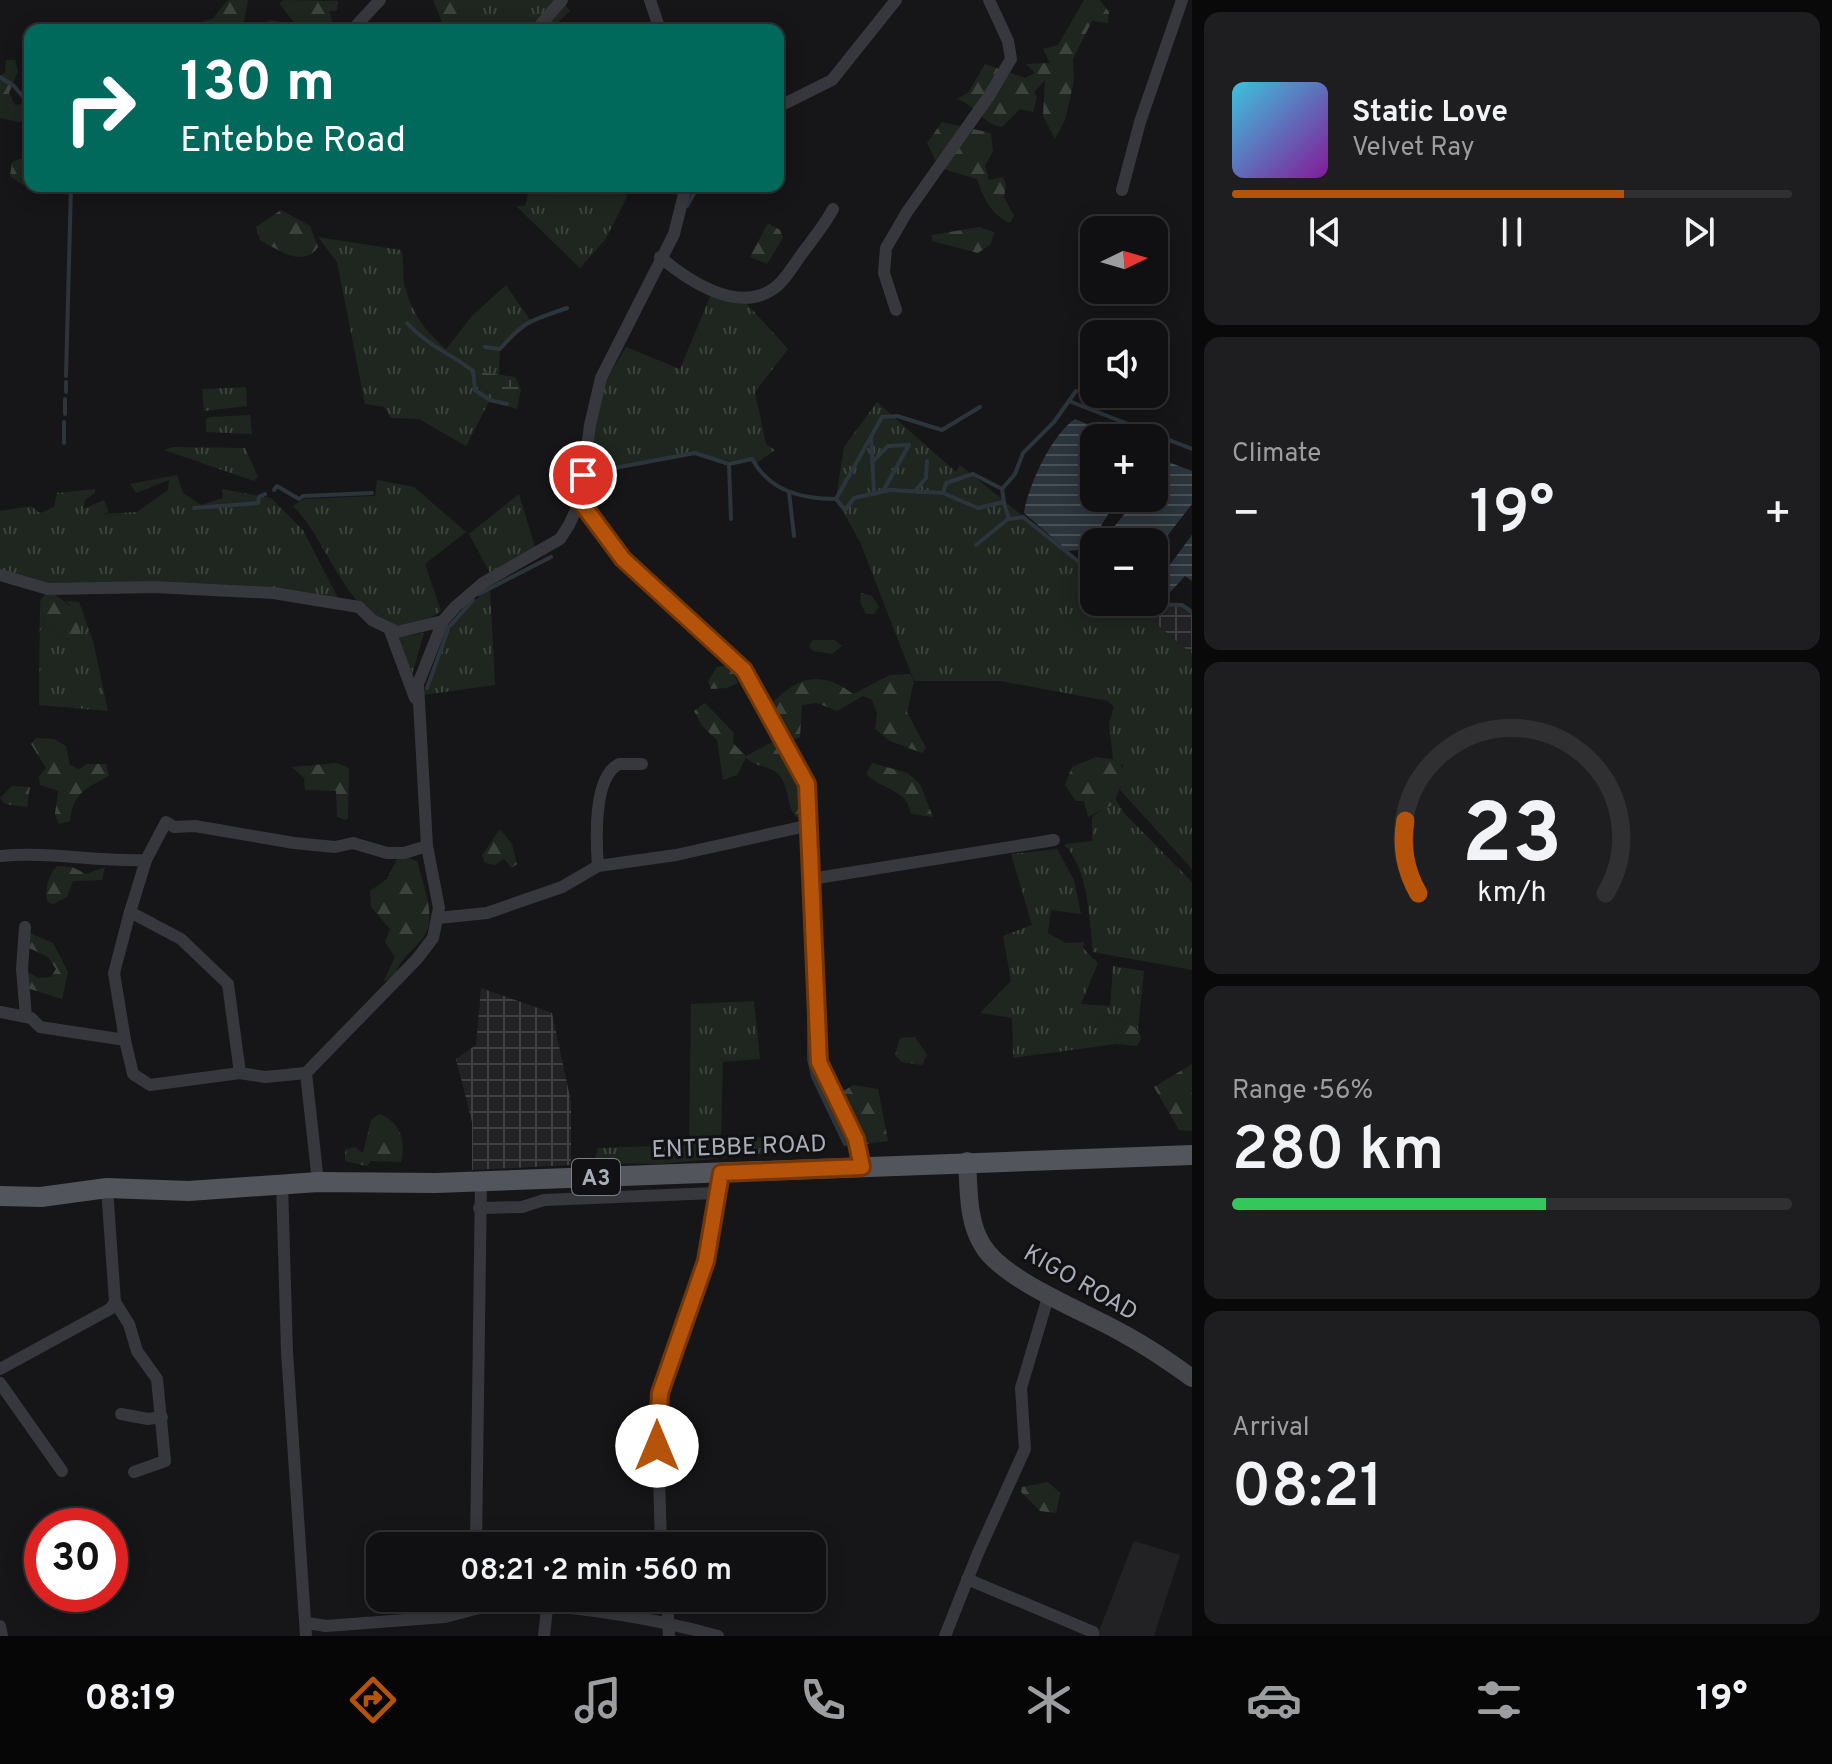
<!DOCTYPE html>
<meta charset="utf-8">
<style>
:root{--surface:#101012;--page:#1e1e20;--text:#f1f3f6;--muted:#9c9d9f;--line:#303032;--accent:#b45309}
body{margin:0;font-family:Overpass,sans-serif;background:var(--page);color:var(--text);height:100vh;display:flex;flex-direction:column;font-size:30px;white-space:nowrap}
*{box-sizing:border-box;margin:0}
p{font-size:26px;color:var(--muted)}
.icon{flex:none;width:44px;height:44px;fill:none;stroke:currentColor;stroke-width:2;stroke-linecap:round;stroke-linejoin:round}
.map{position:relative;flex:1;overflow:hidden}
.details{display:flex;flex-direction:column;gap:12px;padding:12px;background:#09090a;width:640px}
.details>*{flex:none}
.top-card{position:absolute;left:24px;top:24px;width:760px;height:168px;border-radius:16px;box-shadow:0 4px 20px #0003,0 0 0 2px var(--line);background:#00695c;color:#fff;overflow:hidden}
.needle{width:52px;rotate:85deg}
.buttons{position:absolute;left:1080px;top:216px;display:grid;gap:16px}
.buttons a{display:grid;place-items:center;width:88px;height:88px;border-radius:16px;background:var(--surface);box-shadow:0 4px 20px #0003,0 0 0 2px var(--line);font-size:40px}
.speed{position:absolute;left:24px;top:1508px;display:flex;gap:16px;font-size:40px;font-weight:700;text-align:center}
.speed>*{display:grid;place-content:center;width:104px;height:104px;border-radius:50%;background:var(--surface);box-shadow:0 4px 20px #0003,0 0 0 2px var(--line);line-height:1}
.speed .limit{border:12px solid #d22;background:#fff;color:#111}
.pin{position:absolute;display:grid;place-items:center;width:68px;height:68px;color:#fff;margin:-34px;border:4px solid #fff;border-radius:50%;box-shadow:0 2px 8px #0007}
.me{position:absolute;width:88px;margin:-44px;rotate:0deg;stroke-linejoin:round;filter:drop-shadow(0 0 6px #0008)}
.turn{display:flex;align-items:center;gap:28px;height:168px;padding:0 24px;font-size:36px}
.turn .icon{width:104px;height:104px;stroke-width:2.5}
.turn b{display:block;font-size:56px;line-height:68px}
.big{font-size:60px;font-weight:600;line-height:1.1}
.details .widget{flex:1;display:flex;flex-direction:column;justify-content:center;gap:12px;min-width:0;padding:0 28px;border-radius:16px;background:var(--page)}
.details .dial{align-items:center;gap:0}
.dial svg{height:208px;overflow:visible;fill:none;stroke:var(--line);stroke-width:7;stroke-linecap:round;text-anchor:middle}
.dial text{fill:var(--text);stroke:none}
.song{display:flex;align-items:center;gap:24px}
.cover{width:96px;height:96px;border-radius:12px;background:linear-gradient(135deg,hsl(190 70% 55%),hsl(290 70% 35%))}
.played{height:8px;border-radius:4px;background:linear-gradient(90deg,var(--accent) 70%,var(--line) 70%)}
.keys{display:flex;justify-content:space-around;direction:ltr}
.heat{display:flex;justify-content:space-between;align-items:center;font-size:44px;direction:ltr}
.charge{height:12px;border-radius:6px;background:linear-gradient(90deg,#34c759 56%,var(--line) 0)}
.trip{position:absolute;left:366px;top:1532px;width:460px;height:80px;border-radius:16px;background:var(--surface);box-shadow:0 4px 20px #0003,0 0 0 2px var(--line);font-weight:600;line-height:80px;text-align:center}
.tab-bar{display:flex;height:128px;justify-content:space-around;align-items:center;background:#060607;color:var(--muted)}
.tab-bar .icon{width:56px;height:56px}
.tab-bar .current{color:var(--accent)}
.tab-bar b{font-size:36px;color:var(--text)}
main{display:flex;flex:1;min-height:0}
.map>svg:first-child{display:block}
.built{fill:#222225}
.industrial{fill:url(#industrial-grid)}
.grass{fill:url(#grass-tufts)}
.forest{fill:url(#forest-firs)}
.wetland{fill:url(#wetland-marsh)}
.water{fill:url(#water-rules)}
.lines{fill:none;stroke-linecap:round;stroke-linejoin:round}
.stream{stroke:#2c353c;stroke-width:4}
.street{stroke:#37383d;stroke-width:12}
.secondary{stroke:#45474d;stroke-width:18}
.primary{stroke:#53555c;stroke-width:20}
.route-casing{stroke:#753606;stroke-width:20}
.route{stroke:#b45309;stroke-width:14}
.labels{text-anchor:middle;stroke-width:6;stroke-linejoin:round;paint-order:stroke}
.shield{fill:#111113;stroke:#7b7e86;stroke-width:2}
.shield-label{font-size:22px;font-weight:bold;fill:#a8adb8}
.street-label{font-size:24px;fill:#a8adb8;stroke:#111113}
</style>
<main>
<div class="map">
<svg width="1192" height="1636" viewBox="0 0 1192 1636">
<defs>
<pattern id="industrial-grid" width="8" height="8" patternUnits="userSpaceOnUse" patternTransform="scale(2)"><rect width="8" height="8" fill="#222225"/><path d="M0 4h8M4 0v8" fill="none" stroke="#3f3f43"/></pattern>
<pattern id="grass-tufts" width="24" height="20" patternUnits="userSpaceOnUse" patternTransform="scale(2)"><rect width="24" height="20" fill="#1e261f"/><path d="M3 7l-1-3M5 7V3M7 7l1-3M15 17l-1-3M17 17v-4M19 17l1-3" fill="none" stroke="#3c433d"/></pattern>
<pattern id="forest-firs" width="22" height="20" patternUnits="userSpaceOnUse" patternTransform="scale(2)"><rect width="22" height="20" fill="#1e261f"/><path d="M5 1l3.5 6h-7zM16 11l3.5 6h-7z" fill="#3c433d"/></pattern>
<pattern id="wetland-marsh" width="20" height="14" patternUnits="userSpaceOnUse" patternTransform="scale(2)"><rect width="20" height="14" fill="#1e261f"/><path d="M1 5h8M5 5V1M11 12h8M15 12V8" fill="none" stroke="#3c433d"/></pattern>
<pattern id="water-rules" width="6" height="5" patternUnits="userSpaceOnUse" patternTransform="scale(2)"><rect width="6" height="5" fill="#2c353c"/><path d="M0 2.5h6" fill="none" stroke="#485056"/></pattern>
</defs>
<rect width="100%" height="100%" fill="#161618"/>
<polygon class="built" points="1134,1541 1180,1555 1154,1636 1097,1636"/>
<g class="industrial">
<polygon points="1132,604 1182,605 1192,612 1192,654"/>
<polygon points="481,988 552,1013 571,1102 571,1165 472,1170 472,1122 456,1059 476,1045"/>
</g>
<g class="grass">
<polygon points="467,0 561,0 570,11 550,30 445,30"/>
<polygon points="530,186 624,186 627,197 605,240 580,268 516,206 525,206"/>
<path d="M318,237L401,250C405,263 402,275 405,287C412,314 426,332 446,349L472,316L506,285L530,320L500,349L499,375L473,371L475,390L490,400L466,446L419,419L391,418L384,407L365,404L337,262Z"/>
<path d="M714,287L747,304L788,349L755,392L766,444L775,450L755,464L752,459C725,468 714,452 691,454C655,456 621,472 585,471L606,381L626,347L680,369Z"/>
<polygon points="246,387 247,406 204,411 202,389"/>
<polygon points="877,402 956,472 960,465 1094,574 1094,602 1130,602 1192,654 1192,869 1120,790 1123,766 1113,759 1109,723 1114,707 1108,701 1001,681 914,681 860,542 836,499 844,447"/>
<polygon points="250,415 252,434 206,432 206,419 211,417"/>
<polygon points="173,447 245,448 258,477 254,481 164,450"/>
<polygon points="177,475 183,493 201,505 223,498 222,489 271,498 303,530 339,600 266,592 98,590 0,576 0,511 31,506 40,513 54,507 57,493 95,489 95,493 85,500 83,509 104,500 109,512 102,514 137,512 168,490 169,480 136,493 130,484"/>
<path d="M377,480L414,487L466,532L425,564L441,611C360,668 335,546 293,506L304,499L375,496Z"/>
<polygon points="519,494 535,547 491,575 469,534"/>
<polygon points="490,588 495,685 423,695 458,613"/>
<polygon points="40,601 45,627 72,641 82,637 74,610 66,601 79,602 93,641 108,711 39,705"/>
<polygon points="424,633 411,678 405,675 399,637"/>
<path d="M1116,800L1125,814L1192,882V970L1093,952C1089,918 1089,870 1064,844L1092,841V817Z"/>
<polygon points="1057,849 1074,880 1081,914 1051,910 1048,933 1066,943 1084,942 1083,948 1098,963 1081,1004 1110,1006 1113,966 1144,971 1138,1029 1110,1015 1097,1017 1095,1028 1111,1027 1116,1044 1013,1058 1012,1018 980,1013 1011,981 1003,936 1032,925 1011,854"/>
<polygon points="754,1001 760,1059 723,1062 721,1141 762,1137 762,1154 661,1164 594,1163 598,1148 689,1145 691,1004"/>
</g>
<g class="forest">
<polygon points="228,0 248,0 242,30 190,30 191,26 213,18"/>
<polygon points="284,0 338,1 337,11 329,11 335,30 300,30 298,27 297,30 257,30 270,20 296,25 279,3"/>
<polygon points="433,0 467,0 445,30 438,30 442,22"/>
<path d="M1084,0H1100L1109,12L1108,23L1092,21L1073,59L1074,81L1065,120L1055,139L1043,116L1045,80L1034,92L1037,97L1033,112L1020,109L1002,127C984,125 975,104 956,99L968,93L985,64L1025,78L1035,73L1026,64L1050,63L1043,49L1058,45Z"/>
<polygon points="6,60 15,60 18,71 9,93 15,105 30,102 30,120 18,122 0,118 0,76 5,73"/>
<path d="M942,122L991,133L993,151L985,166L989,180L1003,177L1006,185L1004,197L1014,216L1010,223C991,215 983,197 977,179L939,168L927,143Z"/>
<polygon points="23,158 30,161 30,184 23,185 10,176 12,162"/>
<path d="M281,210L310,226L318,247C303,269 277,249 260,240L256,227Z"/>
<polygon points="768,223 780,230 783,238 767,264 750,257"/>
<polygon points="979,227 994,232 991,244 978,253 932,241 932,235"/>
<polygon points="48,589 74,609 82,638 72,641 45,627 40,601"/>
<polygon points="861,593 872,596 879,607 874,614 866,614 860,602"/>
<polygon points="813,640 835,640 842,646 832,654 813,651 809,646"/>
<polygon points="730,665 738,683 727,688 711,689 708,681 717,667"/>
<path d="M910,674L914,681L907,712L926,748L922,753L890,741L875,729L877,713L872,700L863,696L837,711L817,703L802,705L800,737L791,741L768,708C793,679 819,667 853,694L890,675Z"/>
<path d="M705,703L734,733L733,743L746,756L772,742L790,764L808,806L798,818C786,809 790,789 780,776C771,765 754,767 746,758L737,775L723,780L717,740L702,726L694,711Z"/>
<path d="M36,738L54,739L66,746L70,765L79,769L87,764H106L109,776C86,788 73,793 70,821L59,824L55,814L58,791L40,785L39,776L46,768L31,744Z"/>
<polygon points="1096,757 1118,760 1125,774 1114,804 1088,817 1084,801 1076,801 1065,785 1072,767"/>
<polygon points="337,763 349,768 348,818 345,820 337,817 336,791 305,790 304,778 292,767"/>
<path d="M872,763L908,773L920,784L933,817L911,814C907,788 883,791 866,774Z"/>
<polygon points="12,786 30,787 27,807 5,804 0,798"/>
<polygon points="500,829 512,844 517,864 512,868 504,859 495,865 485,863 482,855"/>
<path d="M406,857L417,861C422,880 437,918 425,935C414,951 400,957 395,976L383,982L395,957L385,942L390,929L371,907L370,891L387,879L397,859Z"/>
<path d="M57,866L72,867L86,874L105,867L102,880L73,881L67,897L53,904L47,901C45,888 48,876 57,866Z"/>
<polygon points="30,933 53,943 68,972 62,999 27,988 27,972 39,978 51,977 56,969 48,957 27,947"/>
<polygon points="1110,1015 1138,1029 1141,1039 1137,1046 1116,1044 1111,1028 1095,1028 1097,1017"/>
<polygon points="915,1037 927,1055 922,1065 902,1062 895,1055 900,1038"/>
<polygon points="1192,1064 1192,1131 1179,1130 1154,1087"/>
<polygon points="853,1085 878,1089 888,1141 867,1144 853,1140 836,1096"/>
<path d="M379,1114C401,1122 406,1141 401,1162L371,1161L367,1166L345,1161V1150L355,1147L363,1153L371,1120Z"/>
<polygon points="1048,1482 1060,1493 1056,1513 1040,1511 1021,1492 1022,1487"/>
</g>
<polygon class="wetland" points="473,371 515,377 521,389 517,409 490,400 475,390"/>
<g class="water">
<path d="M1075,419L1121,438H1094V498H1118L1087,549L1068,551L1024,513C1028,486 1052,434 1075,419Z"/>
<polygon points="1166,461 1192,471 1192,504 1154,553 1154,542 1102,542 1137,498 1154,498 1154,476"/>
<polygon points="1192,535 1192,581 1185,576 1164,599 1154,593 1154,586"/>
</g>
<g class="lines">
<g class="stream">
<polyline points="0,77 14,86 30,105"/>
<polyline points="687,206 698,186"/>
<path d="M407,323C428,346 448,352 473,371L475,390L490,400L507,404"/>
<path d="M485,347L500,349C526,319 531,321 567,308"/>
<polyline points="66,376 71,186"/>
<polyline points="66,392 66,382"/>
<polyline points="1069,401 1192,449"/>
<polyline points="65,414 65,399"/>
<polyline points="871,437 874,492"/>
<polyline points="64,443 64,422"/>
<polyline points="872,462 888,446 909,445"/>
<polyline points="729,464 731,519"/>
<path d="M593,472L695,453L729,464L752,459C770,491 801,499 836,499L845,510L854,498L890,490L943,493L978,508L1004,502L1002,489L1015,474L1023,453L1054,422L1076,391"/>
<polyline points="274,490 277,486 299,499 303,496 372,493"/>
<polyline points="916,490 926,478 927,461"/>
<polyline points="883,491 909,445"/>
<polyline points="789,492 794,536"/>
<polyline points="943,493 946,483 973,474 1002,489"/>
<polyline points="836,499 882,417 897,416 942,430 980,407"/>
<polyline points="1004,503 1009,519 1023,517 1094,574"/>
<polyline points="194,508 258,503 259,497 265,494"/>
<polyline points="976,545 1008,519"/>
<polyline points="479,594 551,557"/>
<polyline points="1132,604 1182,605 1192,612"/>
<polyline points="1128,614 1130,602"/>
<polyline points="427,688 449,627 473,600"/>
<polyline points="809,976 809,1059 813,1077 845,1144"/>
</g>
<g class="street">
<polyline points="650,0 660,30"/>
<polyline points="352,30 380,0"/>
<polyline points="536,30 562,0"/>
<polyline points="778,107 832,80 896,0"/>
<polyline points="1122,190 1140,122 1182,0"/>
<path d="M660,257C687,280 737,314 773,289C784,282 793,266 801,255C812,240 824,226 833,209"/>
<polyline points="896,310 884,273 886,248 907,212 989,96 1011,59 1008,41 989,0"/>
<polyline points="580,501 623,559 744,670 807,784 819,1062 856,1139 862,1167"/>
<polyline points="0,575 48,589 154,587 273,593 359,607 372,620 397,632 443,621"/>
<polyline points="390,631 415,698"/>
<path d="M0,856C49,851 97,862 146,860L166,822L174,827L195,826L294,843L335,847L353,843L387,853H404L427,846"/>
<polyline points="146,860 130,912 181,939 228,984 240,1073"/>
<path d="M598,866C596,840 593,777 619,764H642"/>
<polyline points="811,879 1054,840"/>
<polyline points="438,918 487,913 562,887 598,866 676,855 810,825"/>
<polyline points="25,927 22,969 26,1017"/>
<polyline points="0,1012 31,1018 40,1027 125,1040 133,1074 150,1085 240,1073 265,1077 306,1073"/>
<polyline points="125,1040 114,973 130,912"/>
<polyline points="318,1182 306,1073 417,959 433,938 439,908 427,846 418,684 443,621 455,607 483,583 560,539 569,525 580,501 590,425 601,378 674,234 686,186"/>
<polyline points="282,1184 287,1352 306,1636"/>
<polyline points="479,1208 522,1207 544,1200 716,1193"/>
<polyline points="115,1302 129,1324 137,1351 157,1379 165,1461 134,1472"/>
<polyline points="0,1369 110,1309 115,1302 107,1188"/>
<polyline points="0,1383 62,1471"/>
<polyline points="121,1414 148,1419 162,1417"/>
<polyline points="476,1546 481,1181"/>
<polyline points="661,1546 657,1406 706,1261 721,1173"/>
<polyline points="967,1579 1093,1632 1093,1636"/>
<polyline points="667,1598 669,1636"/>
<path d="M475,1609C537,1596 657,1619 718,1636"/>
<polyline points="307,1623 326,1626 445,1617 475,1609 475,1598"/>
<polyline points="0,1626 2,1636"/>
<polyline points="544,1636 547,1608"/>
<polyline points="945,1636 978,1553 1025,1449 1021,1388 1049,1294"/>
</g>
<path class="secondary" d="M967,1161C969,1189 967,1221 983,1246C1004,1281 1088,1313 1124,1334C1148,1347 1170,1362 1192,1378"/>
<polyline class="primary" points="0,1196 41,1197 107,1188 189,1191 318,1182 436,1183 1192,1155"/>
</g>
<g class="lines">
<g class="route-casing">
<polyline id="route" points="583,475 580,501 623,559 744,670 807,784 819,1062 856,1139 862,1167 721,1173 706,1261 660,1393 657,1446"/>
</g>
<use href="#route" class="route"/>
</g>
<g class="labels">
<rect class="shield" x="572" y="1159" width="48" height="36" rx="6"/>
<g class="shield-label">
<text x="596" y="1185">A3</text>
</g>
<g class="street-label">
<text transform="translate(739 1146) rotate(-2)" y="8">ENTEBBE ROAD</text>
<text transform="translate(1081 1282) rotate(30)" y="8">KIGO ROAD</text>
</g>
</g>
</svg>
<div class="buttons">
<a><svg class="needle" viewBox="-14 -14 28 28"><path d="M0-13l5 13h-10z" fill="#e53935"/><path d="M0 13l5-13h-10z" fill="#9c9d9f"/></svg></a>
<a><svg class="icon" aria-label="sound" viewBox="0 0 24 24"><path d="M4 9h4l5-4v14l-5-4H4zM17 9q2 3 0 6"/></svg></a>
<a>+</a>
<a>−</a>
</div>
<div class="speed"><div class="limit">30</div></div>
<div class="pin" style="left:583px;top:475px;background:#d93025"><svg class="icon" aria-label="arrive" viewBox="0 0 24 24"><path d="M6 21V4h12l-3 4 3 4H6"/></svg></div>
<svg class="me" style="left:657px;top:1446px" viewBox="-20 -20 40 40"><circle r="19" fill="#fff"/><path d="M0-13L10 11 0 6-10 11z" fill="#b45309"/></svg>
<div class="trip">08:21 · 2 min · 560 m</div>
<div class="top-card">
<div class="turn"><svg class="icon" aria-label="right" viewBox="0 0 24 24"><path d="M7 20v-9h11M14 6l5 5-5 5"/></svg><div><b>130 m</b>Entebbe Road</div></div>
</div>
</div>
<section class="details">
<div class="widget">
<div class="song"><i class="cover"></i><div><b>Static Love</b><p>Velvet Ray</p></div></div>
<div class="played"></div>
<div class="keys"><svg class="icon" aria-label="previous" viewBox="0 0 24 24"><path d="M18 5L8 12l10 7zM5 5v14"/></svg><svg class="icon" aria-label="pause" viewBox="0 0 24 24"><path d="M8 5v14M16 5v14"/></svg><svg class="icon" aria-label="next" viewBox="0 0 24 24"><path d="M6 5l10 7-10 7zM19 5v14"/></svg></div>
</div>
<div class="widget"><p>Climate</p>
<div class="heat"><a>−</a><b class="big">19°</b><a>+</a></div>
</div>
<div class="widget dial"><svg viewBox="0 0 100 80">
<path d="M14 69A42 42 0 1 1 86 69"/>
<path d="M14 69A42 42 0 0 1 9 41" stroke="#b45309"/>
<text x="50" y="56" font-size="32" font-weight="700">23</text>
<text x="50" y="72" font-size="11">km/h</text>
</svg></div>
<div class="widget"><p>Range · 56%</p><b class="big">280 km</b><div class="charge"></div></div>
<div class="widget"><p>Arrival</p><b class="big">08:21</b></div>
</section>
</main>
<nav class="tab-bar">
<b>08:19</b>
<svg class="icon current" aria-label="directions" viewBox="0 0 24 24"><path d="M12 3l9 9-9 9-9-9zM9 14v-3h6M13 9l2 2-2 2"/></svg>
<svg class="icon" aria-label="music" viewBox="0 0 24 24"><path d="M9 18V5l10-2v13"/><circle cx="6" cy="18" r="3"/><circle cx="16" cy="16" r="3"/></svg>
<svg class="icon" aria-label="phone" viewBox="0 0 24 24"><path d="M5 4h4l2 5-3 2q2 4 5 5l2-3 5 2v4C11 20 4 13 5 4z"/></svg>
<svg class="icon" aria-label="climate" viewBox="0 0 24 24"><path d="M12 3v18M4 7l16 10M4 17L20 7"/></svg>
<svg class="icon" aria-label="car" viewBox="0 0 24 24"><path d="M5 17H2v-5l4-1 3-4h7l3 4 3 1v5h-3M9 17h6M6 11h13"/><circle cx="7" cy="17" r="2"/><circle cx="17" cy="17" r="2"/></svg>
<svg class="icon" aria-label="filters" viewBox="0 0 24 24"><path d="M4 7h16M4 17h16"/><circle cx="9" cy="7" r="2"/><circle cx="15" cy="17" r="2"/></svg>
<b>19°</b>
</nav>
